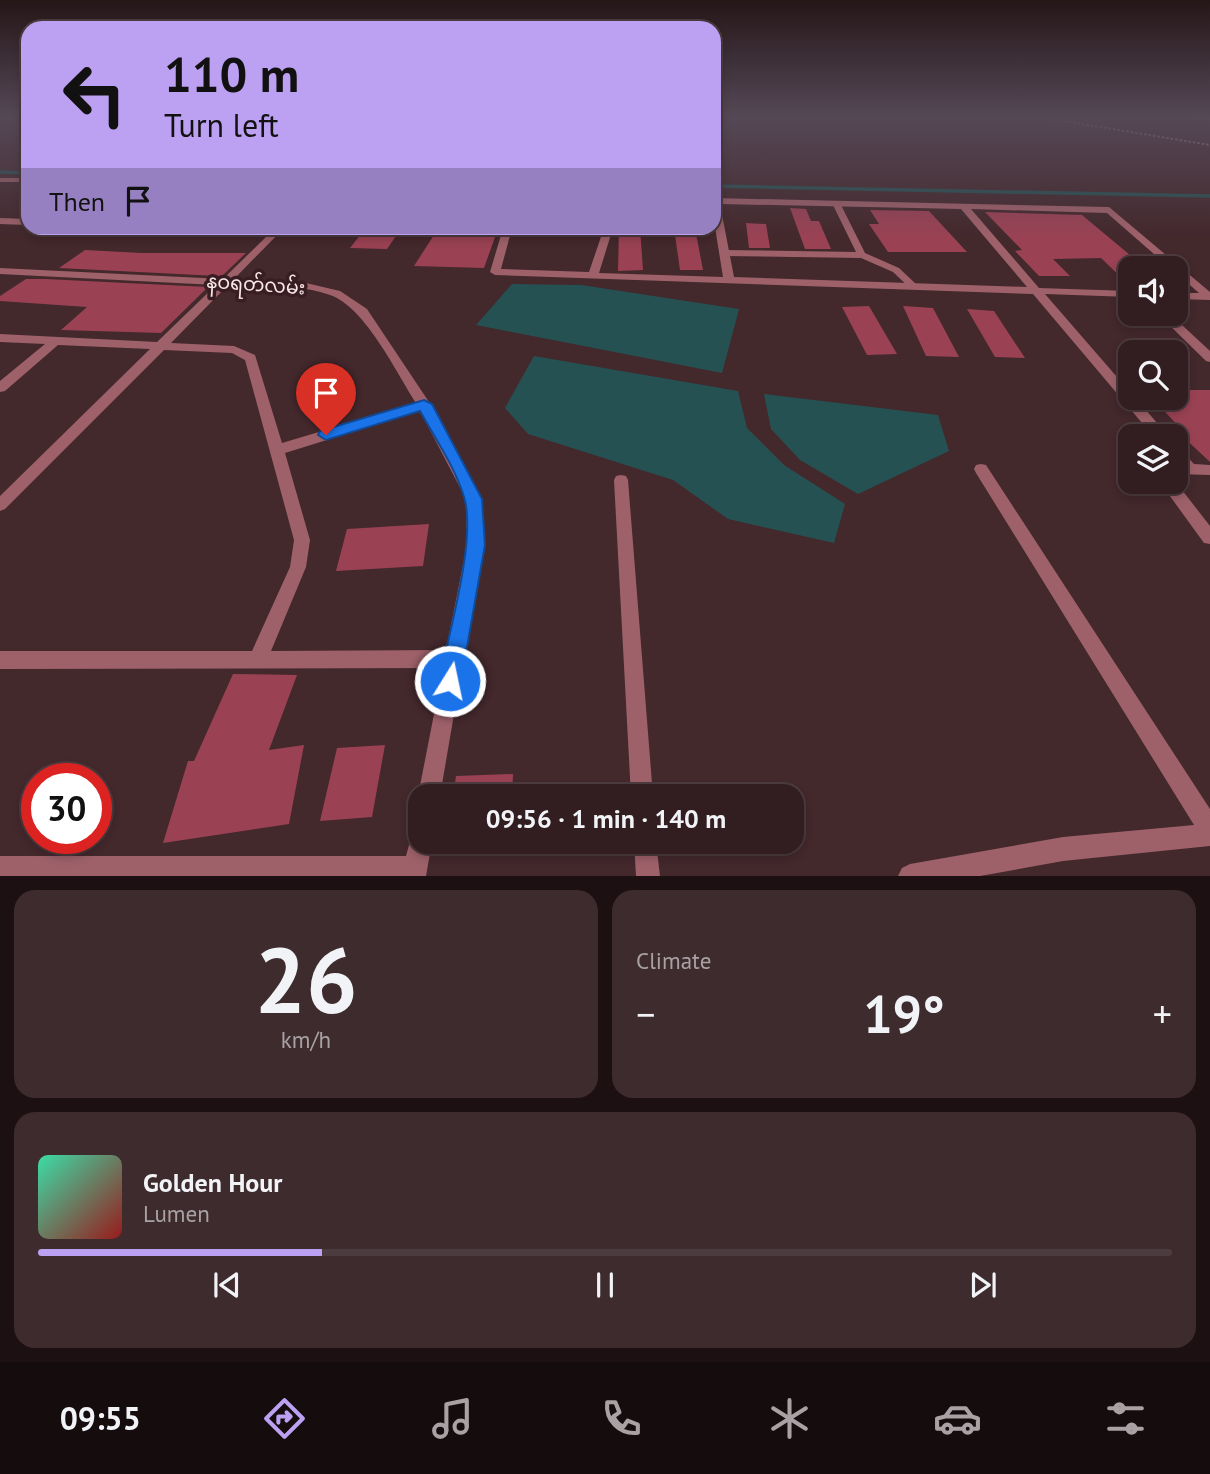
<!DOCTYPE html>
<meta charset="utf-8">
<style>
:root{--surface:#321e21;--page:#3d2b2e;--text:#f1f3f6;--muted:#a8a2a5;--line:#4d3c3f;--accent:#bca0f2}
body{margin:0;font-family:"PT Sans","Noto Sans Myanmar",sans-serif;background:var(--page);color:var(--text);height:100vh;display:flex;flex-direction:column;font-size:26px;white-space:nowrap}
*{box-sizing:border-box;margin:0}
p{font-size:23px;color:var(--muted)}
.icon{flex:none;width:38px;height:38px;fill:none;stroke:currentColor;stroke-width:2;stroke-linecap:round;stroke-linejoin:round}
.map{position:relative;height:876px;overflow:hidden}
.details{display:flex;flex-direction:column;gap:14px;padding:14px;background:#1c1012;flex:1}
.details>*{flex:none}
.guide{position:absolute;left:21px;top:21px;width:700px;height:214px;border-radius:21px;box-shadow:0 4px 10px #0003,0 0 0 2px var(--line);background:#bca0f2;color:#111;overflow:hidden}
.controls{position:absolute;left:1118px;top:256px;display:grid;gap:14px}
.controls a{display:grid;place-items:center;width:70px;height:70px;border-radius:14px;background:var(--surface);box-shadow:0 4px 10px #0003,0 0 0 2px var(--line);font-size:35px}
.speed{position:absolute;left:21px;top:763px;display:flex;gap:14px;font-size:35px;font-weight:700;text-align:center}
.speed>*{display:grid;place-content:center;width:91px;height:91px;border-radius:50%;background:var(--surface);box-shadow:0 4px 10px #0003,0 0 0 2px var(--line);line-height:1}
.speed .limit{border:10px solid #d22;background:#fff;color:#111}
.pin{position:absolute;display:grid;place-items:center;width:60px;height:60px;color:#fff;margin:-72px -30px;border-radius:50% 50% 50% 0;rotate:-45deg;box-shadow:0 0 7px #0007}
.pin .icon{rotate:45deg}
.me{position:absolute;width:77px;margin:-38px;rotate:10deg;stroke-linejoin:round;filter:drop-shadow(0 0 5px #0008)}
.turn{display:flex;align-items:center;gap:24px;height:147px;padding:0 28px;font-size:32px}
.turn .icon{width:91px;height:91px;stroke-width:2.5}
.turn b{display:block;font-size:49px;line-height:60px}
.then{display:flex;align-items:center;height:66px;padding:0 28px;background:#0003;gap:14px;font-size:26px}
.big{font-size:52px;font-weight:700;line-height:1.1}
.details .tile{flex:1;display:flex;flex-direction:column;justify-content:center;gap:10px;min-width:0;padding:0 24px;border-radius:21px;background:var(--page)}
.details .dial{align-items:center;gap:0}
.dial b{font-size:91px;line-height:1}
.song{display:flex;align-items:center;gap:21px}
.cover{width:84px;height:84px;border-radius:10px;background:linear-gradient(135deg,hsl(160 70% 55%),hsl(0 70% 35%))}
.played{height:7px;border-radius:4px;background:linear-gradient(90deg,var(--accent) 25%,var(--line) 25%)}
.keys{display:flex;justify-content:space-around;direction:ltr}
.heat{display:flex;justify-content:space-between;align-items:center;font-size:38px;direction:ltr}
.details .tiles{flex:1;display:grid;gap:14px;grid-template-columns:1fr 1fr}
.tile:last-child{grid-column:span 2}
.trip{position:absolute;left:408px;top:784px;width:396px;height:70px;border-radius:21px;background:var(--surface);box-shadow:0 4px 10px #0003,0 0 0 2px var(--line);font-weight:700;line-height:70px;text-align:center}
.menu{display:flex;height:112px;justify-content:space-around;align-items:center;background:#140c0d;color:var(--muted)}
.menu .icon{width:49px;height:49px}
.menu .active{color:var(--accent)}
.menu b{font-size:32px;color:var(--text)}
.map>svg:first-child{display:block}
.water{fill:#265152}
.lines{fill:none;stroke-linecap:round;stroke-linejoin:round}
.stream{stroke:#265152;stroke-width:3.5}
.building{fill:#9a4254}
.path{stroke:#a58e91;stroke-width:2;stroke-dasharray:2.5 2;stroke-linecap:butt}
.service{fill:#9e616a;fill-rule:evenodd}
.minor{fill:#9e616a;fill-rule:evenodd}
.route{fill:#1a73e8;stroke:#114b97;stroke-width:2}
.labels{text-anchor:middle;stroke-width:7;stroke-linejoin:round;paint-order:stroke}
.street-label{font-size:19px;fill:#fae8ea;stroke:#381e22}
</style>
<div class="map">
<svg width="1210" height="876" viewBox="0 0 1210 876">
<rect width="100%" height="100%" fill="#43282c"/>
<g class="water">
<polygon points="512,284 581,285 739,309 722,373 476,325"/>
<polygon points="534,356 738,391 747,428 784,465 845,504 834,543 728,519 673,480 528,434 505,408"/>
<polygon points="764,394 938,415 949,451 858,494 800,460 771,429"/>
</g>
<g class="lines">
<g class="stream">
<polyline points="0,172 28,173"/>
<polyline points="714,186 1210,196"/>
</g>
</g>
<g class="building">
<polygon points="790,208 806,209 811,221 819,221 831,249 805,249"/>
<polygon points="870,210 929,211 967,252 888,252 869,224 879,224"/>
<polygon points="985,212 1082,215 1130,255 1130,286 1101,258 1053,259 1070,276 1039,276 1015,251 1022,250"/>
<polygon points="746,223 766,224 770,248 749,248"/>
<polygon points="619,228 640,228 643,270 618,271"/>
<polygon points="674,228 695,228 703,270 680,270"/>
<polygon points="365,229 400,230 387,249 350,248"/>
<polygon points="434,235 495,237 484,268 414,266"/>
<polygon points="85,250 142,253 246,253 223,275 218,276 59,268"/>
<polygon points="26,279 45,279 208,287 161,333 61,330 87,307 0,301 0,296"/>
<polygon points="869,306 897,354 867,355 842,307"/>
<polygon points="903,306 933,308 959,357 926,356"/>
<polygon points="967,309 994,311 1025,358 995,357"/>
<polygon points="1176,390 1210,390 1210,462 1179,433 1185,433 1151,397 1176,397"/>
<polygon points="429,524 423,566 336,571 347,529"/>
<polygon points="233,674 297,675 269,750 304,745 289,824 163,843 188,761 194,761"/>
<polygon points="385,745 372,817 320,821 337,748"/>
<polygon points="513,774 512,796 453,796 456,776"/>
</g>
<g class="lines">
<polyline class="path" points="1033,116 1210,145"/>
<polygon class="service" points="833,201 840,203 865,253 899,268 917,285 917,289 911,289 893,272 861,258 724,256 720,253 724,250 856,252 832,203"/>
<g class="minor">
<polygon points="1173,116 1210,116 1210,120 1176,118"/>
<rect x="0" y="178" width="28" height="4"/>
<path d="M714,198L1109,207L1210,292V300L1176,299V293H1199L1176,273V268H1170L1107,213L971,209L1039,288L1130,291V297L1045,294L1130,392V397H1135L1168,436H1153L1033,294L495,275L490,272L501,235L406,231L401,228H512L501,269L589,272L604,228H613L599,273L723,277L714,221ZM720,204L961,209L1027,287L734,277Z"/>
<polygon points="0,218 28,219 28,225 0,224"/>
<path d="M155,228H284L234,279L306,283L340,291L367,309L431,405L482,499L483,545L440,796H420V801L418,796L443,668L0,669V651H252L290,567L294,540L245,360L232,353L164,350L5,509L0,511V496L150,349L58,345L5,391L0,392V381L45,344L0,342V334L157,342L216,285L0,274V268L223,279L268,235L159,231ZM228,285C261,287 299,284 330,295C365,307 396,372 416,403L282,443L255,355L234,346L171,343ZM420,411L466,499L467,545L446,650L271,651L306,567L310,540L285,453Z"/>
<polygon points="1157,313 1169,313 1210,351 1210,362 1206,361"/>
<polygon points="1176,449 1181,450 1194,464 1210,465 1210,475 1176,474"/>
<polygon points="981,464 986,465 1210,809 1210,846 1063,861 980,876 898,876 902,868 910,864 1063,837 1194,825 976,473 974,469 976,465"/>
<polygon points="621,475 626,476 628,480 653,796 631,796 614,480 616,476"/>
<polygon points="1159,481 1175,481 1210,526 1210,544 1204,543"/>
<polygon points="420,830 420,842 432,842 426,876 0,876 0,856 406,856 412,834"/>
<polygon points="634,842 656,842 660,876 636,876"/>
</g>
</g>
<linearGradient id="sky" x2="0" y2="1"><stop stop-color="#251618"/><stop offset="0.49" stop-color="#554856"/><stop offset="1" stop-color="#554856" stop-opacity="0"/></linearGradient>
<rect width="1210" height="238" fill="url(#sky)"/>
<path class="route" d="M424,400L432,404L482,499L485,545L461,681L458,689L450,692L442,689L439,681C448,637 477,538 464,497C455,467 435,438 420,411L326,440L318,435L320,431Z"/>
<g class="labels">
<g class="street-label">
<text transform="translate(256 284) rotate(4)" y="7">နဝရတ်လမ်း</text>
</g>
</g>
</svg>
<div class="controls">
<a><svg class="icon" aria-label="sound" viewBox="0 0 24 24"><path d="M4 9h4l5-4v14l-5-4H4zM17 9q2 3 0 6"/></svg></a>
<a><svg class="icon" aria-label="search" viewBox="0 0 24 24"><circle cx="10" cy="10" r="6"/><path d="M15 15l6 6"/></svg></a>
<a><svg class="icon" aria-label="layers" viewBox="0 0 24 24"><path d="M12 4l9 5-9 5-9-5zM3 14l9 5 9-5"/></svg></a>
</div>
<div class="speed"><div class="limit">30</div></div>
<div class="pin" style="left:326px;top:435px;background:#d93025"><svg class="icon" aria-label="arrive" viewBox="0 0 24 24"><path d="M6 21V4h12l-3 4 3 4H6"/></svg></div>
<svg class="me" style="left:450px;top:681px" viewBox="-20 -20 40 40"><circle r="17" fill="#1a73e8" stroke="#fff" stroke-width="3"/><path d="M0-11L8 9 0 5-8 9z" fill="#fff"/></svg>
<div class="trip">09:56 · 1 min · 140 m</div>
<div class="guide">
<div class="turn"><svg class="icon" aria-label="left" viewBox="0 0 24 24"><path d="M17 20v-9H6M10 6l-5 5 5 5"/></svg><div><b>110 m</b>Turn left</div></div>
<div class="then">Then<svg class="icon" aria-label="arrive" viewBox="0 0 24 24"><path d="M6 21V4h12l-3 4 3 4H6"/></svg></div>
</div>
</div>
<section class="details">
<div class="tiles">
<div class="tile dial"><b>26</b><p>km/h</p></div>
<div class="tile"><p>Climate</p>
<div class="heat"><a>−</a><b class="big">19°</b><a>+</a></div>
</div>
<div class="tile">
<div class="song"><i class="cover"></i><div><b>Golden Hour</b><p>Lumen</p></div></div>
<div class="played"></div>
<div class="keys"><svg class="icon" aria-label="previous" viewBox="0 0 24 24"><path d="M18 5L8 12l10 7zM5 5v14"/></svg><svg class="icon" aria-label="pause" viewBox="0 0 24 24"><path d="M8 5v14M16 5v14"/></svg><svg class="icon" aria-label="next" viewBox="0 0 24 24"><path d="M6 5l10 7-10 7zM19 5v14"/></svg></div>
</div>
</div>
</section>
<nav class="menu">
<b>09:55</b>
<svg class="icon active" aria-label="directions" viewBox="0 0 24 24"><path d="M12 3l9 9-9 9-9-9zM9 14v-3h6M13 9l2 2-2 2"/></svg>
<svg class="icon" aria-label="music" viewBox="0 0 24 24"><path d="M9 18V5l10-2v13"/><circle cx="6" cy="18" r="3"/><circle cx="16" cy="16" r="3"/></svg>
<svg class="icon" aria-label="phone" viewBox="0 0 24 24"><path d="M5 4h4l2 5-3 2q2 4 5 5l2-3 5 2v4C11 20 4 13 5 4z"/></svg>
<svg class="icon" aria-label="climate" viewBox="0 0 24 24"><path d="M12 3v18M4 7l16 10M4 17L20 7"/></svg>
<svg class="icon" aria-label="car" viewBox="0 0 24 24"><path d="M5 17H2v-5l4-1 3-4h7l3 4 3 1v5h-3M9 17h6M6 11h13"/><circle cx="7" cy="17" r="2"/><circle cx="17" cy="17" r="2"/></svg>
<svg class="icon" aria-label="filters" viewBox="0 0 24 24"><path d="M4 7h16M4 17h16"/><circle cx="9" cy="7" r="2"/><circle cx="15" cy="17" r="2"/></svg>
</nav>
